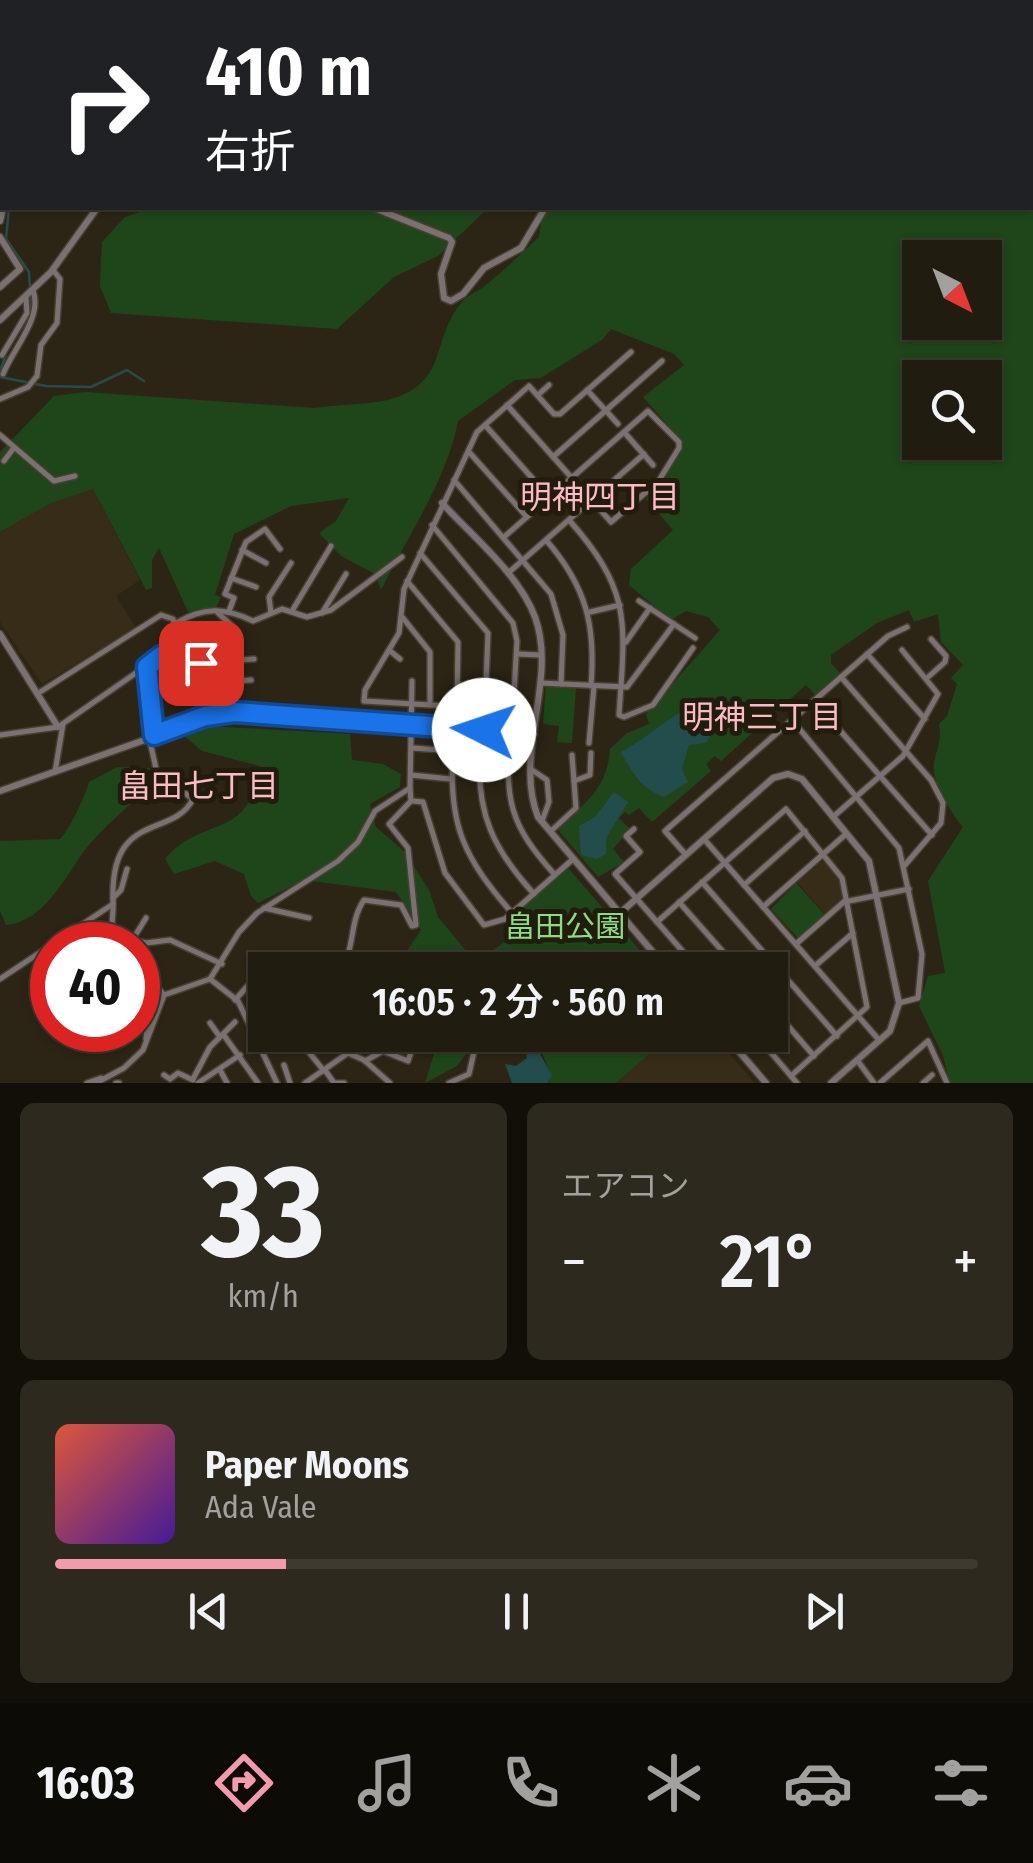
<!DOCTYPE html>
<html lang="ja">
<meta charset="utf-8">
<style>
:root{--surface:#211c10;--page:#2d291e;--text:#f1f3f6;--muted:#a2a19f;--line:#3e3a30;--accent:#f39aac}
body{margin:0;font-family:"Fira Sans Condensed","Noto Sans JP",sans-serif;background:var(--page);color:var(--text);height:100vh;display:flex;flex-direction:column;font-size:38px;white-space:nowrap}
*{box-sizing:border-box;margin:0}
p{font-size:32px;color:var(--muted)}
.icon{flex:none;width:55px;height:55px;fill:none;stroke:currentColor;stroke-width:2;stroke-linecap:round;stroke-linejoin:round}
.map{position:relative;height:1083px;overflow:hidden}
.sheet{display:flex;flex-direction:column;gap:20px;padding:20px;background:#120f09;flex:1}
.sheet>*{flex:none}
.top-card{position:absolute;left:0px;top:0px;width:1035px;height:210px;box-shadow:0 2px 8px #0004,0 0 0 2px var(--line);background:#202124;color:#fff;overflow:hidden}
.needle{width:65px;rotate:138deg}
.tools{position:absolute;left:902px;top:240px;display:grid;gap:20px}
.tools a{display:grid;place-items:center;width:100px;height:100px;border-radius:0px;background:var(--surface);box-shadow:0 2px 8px #0004,0 0 0 2px var(--line);font-size:50px}
.speed{position:absolute;left:30px;top:922px;display:flex;gap:20px;font-size:50px;font-weight:700;text-align:center}
.speed>*{display:grid;place-content:center;width:130px;height:130px;border-radius:50%;background:var(--surface);box-shadow:0 2px 8px #0004,0 0 0 2px var(--line);line-height:1}
.speed .limit{border:15px solid #d22;background:#fff;color:#111}
.pin{position:absolute;display:grid;place-items:center;width:85px;height:85px;color:#fff;margin:-42px;border-radius:20px;box-shadow:0 5px 15px #0006}
.me{position:absolute;width:110px;margin:-55px;rotate:274deg;stroke-linejoin:round;filter:drop-shadow(0 0 8px #0008)}
.turn{display:flex;align-items:center;gap:35px;height:210px;padding:0 40px;font-size:45px}
.turn .icon{width:130px;height:130px;stroke-width:2.5}
.turn b{display:block;font-size:70px;line-height:85px}
.big{font-size:75px;font-weight:600;line-height:1.1}
.sheet .tile{flex:1;display:flex;flex-direction:column;justify-content:center;gap:15px;min-width:0;padding:0 35px;border-radius:15px;background:var(--page)}
.sheet .dial{align-items:center;gap:0}
.dial b{font-size:130px;line-height:1}
.song{display:flex;align-items:center;gap:30px}
.cover{width:120px;height:120px;border-radius:15px;background:linear-gradient(135deg,hsl(10 70% 55%),hsl(260 70% 35%))}
.played{height:10px;border-radius:5px;background:linear-gradient(90deg,var(--accent) 25%,var(--line) 25%)}
.keys{display:flex;justify-content:space-around;direction:ltr}
.heat{display:flex;justify-content:space-between;align-items:center;font-size:55px;direction:ltr}
.sheet .tiles{flex:1;display:grid;gap:20px;grid-template-columns:1fr 1fr}
.tile:last-child{grid-column:span 2}
.trip{position:absolute;left:248px;top:952px;width:540px;height:100px;border-radius:0px;background:var(--surface);box-shadow:0 2px 8px #0004,0 0 0 2px var(--line);font-weight:600;line-height:100px;text-align:center}
.tabs{display:flex;height:160px;justify-content:space-around;align-items:center;background:#0d0b06;color:var(--muted)}
.tabs .icon{width:70px;height:70px}
.tabs .on{color:var(--accent)}
.tabs b{font-size:45px;color:var(--text)}
.map>svg:first-child{display:block}
.built{fill:#362c17}
.green{fill:#1e461a;fill-rule:evenodd}
.water{fill:#234c4c}
.lines{fill:none;stroke-linecap:round;stroke-linejoin:round}
.stream{stroke:#234c4c;stroke-width:2.5}
.minor-casing{stroke:#474032;stroke-width:8}
.tertiary-casing{stroke:#474032;stroke-width:9}
.minor{stroke:#7b7172;stroke-width:5}
.tertiary{stroke:#7b7172;stroke-width:6}
.route-casing{stroke:#114b97;stroke-width:25}
.route{stroke:#1a73e8;stroke-width:18}
.labels{text-anchor:middle;stroke-width:10;stroke-linejoin:round;paint-order:stroke}
.park-label{font-size:30px;fill:#8cdc83;stroke:#221c0d}
.neighbourhood-label{font-size:32px;fill:#febac6;stroke:#221c0d}
</style>
<div class="map">
<svg width="1033" height="1083" viewBox="0 0 1033 1083">
<rect width="100%" height="100%" fill="#2c2516"/>
<g class="built">
<polygon points="93,489 140,580 116,596 136,628 42,684 0,622 0,532 51,503"/>
<polygon points="826,858 838,874 844,896 826,915 797,882"/>
<polygon points="671,1035 713,1035 755,1083 616,1083"/>
</g>
<g class="green">
<path d="M259,0H1033V1083H950L943,1056L919,1006L928,976L945,973L928,881L963,827C951,813 931,782 934,763C937,747 942,742 939,724L947,716L957,684L951,678L963,665L941,642L938,614L914,622L909,610L877,623L831,655V663L840,673L815,695L806,685L721,761L715,756L706,764L711,771L652,822L639,808L629,815L625,812L619,818L630,829L613,849L624,862L598,877L558,830C584,801 607,792 610,749L627,733L649,724L646,714L720,630L708,617L686,611L671,620L629,585L631,569L673,530L646,499L663,484L682,441L643,397L684,365L674,354L611,329L603,339L541,378L515,380L458,421C447,480 408,535 381,590L375,574L341,556L319,533L336,521L349,498L291,506L234,534L215,595L221,597L216,608L188,612L159,548L152,560V588L146,590L93,489L51,503L0,532V452L54,396L85,392L315,408C358,401 418,411 436,359C444,337 446,322 461,303C468,294 478,292 486,285C505,270 521,253 539,237L543,208H1032V2ZM920,258H985V322H920ZM920,378H985V442H920Z"/>
<polygon points="152,208 488,208 438,256 394,277 337,329 111,313 100,286 102,242 125,217"/>
<polygon points="546,685 576,688 572,743 557,742 559,726 543,724"/>
<path d="M208,726L350,734L352,760L383,764L401,774L400,787L370,804L376,827L405,852L429,890L438,917L476,963L507,940L516,942L512,917L568,868L657,970H387L399,963L421,930L396,892L304,880L258,903L251,896L244,874L215,861L174,874L165,859C203,814 249,843 260,766L202,751L184,736Z"/>
<path d="M117,767L150,768L154,785C129,805 104,826 84,851C65,878 43,922 6,925L0,911V841L60,839C70,829 85,796 89,782Z"/>
<polygon points="796,883 825,915 798,938 771,909"/>
<polygon points="440,1035 505,1035 494,1043 477,1039 457,1066 425,1083"/>
<polygon points="535,1035 671,1035 616,1083 547,1083 551,1075"/>
</g>
<g class="water">
<path d="M709,697L724,712L706,743L689,745L682,769L688,782L664,797C642,789 632,773 621,752C652,735 677,709 709,697Z"/>
<polygon points="614,792 628,802 606,838 606,854 597,859 581,855 579,826 595,817"/>
<polygon points="529,1035 552,1075 547,1083 512,1083 505,1064 516,1066 527,1058 524,1037"/>
</g>
<g class="lines">
<g class="stream">
<polyline points="9,208 6,239 29,272 30,288"/>
<polyline points="20,330 30,314 31,296"/>
<polyline points="0,371 6,354"/>
<polyline points="0,377 46,386 91,387 127,370 144,381"/>
</g>
<g class="minor-casing">
<g id="minor">
<polyline points="0,99 2,154"/>
<polyline points="0,197 2,201"/>
<polyline points="2,355 27,313 26,298"/>
<path d="M3,374C13,349 43,317 33,291"/>
<polyline points="587,390 618,424"/>
<polyline points="538,395 549,385"/>
<polyline points="0,399 28,387 37,376 41,345 57,323 60,279 53,270"/>
<polyline points="485,425 549,497"/>
<polyline points="624,432 653,465"/>
<polyline points="0,435 54,481 75,476"/>
<polyline points="469,452 527,517"/>
<polyline points="553,457 662,361"/>
<polyline points="4,461 13,449"/>
<polyline points="454,480 551,594 563,635 561,684"/>
<path d="M569,520C633,592 625,624 619,715L624,717L653,705L693,648"/>
<polyline points="432,525 513,623 517,641 513,710 364,701 365,690 399,633 404,589 477,432 529,386 554,414 560,414 631,352"/>
<path d="M504,537L648,411L679,442V448L658,482L611,522C576,483 542,444 507,405"/>
<path d="M546,540C586,586 596,625 591,686"/>
<polyline points="242,550 266,563"/>
<polyline points="420,553 488,633 485,709"/>
<polyline points="508,573 644,454"/>
<polyline points="231,578 256,587"/>
<polyline points="407,581 458,642 457,707"/>
<polyline points="639,601 695,638"/>
<polyline points="229,611 234,598 225,594 246,542 265,529 280,549"/>
<polyline points="292,611 331,546"/>
<polyline points="590,612 620,605"/>
<polyline points="218,613 231,625"/>
<polyline points="271,613 269,597 291,563"/>
<polyline points="322,613 346,574"/>
<polyline points="403,618 430,652 430,705"/>
<path d="M176,623C204,607 224,607 253,621L282,609L307,617L331,610L402,557"/>
<polyline points="176,627 197,635"/>
<polyline points="626,642 650,608"/>
<polyline points="389,650 400,659"/>
<polyline points="518,654 540,655"/>
<polyline points="867,654 925,719"/>
<polyline points="161,656 195,663 254,659"/>
<polyline points="147,668 154,735"/>
<polyline points="841,677 931,780 943,803 941,823 905,865"/>
<polyline points="927,678 945,662 946,656 931,639"/>
<polyline points="541,683 627,687 674,624"/>
<polyline points="149,688 251,680"/>
<polyline points="814,701 932,835"/>
<polyline points="792,720 899,848 922,954 918,998 899,1003"/>
<path d="M510,733C505,801 509,824 555,875"/>
<polyline points="0,735 58,727 169,650 178,634 173,619 161,615 37,694"/>
<polyline points="589,743 594,686"/>
<polyline points="413,748 509,755"/>
<path d="M453,751C448,825 464,858 512,913"/>
<path d="M480,753C476,814 494,850 534,894"/>
<polyline points="532,770 547,780 549,802 542,821"/>
<polyline points="55,772 63,724"/>
<polyline points="411,775 451,779"/>
<polyline points="574,781 590,775 591,753"/>
<polyline points="412,801 423,802 445,873 484,925 505,919 572,860"/>
<polyline points="834,816 903,756 938,694 902,650"/>
<polyline points="634,829 626,836 640,852 615,874 699,970"/>
<polyline points="551,831 576,808 572,755"/>
<polyline points="704,839 879,1040"/>
<polyline points="686,855 665,831 888,636 907,627"/>
<polyline points="702,882 837,1036"/>
<polyline points="744,885 805,831"/>
<polyline points="113,898 121,890 127,869"/>
<polyline points="849,901 909,889"/>
<polyline points="679,902 739,970"/>
<polyline points="763,907 846,834"/>
<polyline points="264,908 309,918"/>
<polyline points="657,922 786,809 842,878 867,1007 791,1076"/>
<polyline points="72,930 90,938 106,934 146,943 170,940 222,964"/>
<polyline points="133,939 146,918"/>
<polyline points="796,944 846,900"/>
<path d="M115,945C109,927 114,918 113,900C110,810 173,839 193,799L157,773L149,737"/>
<polyline points="815,966 853,933"/>
<polyline points="275,970 285,954 312,963 314,970"/>
<path d="M333,970C358,961 346,926 364,900L401,905L412,926L416,925L408,848L389,824L411,801L410,788"/>
<polyline points="755,970 769,958"/>
<polyline points="138,972 146,974 164,995"/>
<polyline points="0,979 113,904"/>
<polyline points="210,979 238,1001 277,1083"/>
<polyline points="235,1000 253,980 265,979"/>
<polyline points="770,1005 814,1056"/>
<polyline points="138,1006 148,1021 146,1039"/>
<polyline points="210,1023 220,1037"/>
<polyline points="223,1034 258,1083"/>
<polyline points="366,1035 383,1051 408,1061 417,1035"/>
<polyline points="756,1035 797,1083"/>
<polyline points="300,1041 324,1071"/>
<polyline points="857,1060 874,1083"/>
<polyline points="365,1061 383,1051"/>
<polyline points="284,1065 290,1083"/>
<polyline points="220,1070 227,1083"/>
<polyline points="325,1070 334,1083"/>
<polyline points="164,1075 170,1079 178,1073 193,1080"/>
<polyline points="193,1079 210,1047 235,1022"/>
<polyline points="87,1083 101,1078"/>
<polyline points="96,1083 124,1068 143,1050 164,995 210,979 239,932 257,913 338,861 358,842 375,811 410,788 412,681"/>
<polyline points="116,1083 119,1083"/>
<polyline points="198,1083 240,1055"/>
<polyline points="305,1083 348,1053 364,1060 390,1083"/>
<polyline points="336,1083 344,1083"/>
<polyline points="449,1083 469,1074 476,1043"/>
<polyline points="880,1083 928,1041 947,1083"/>
<polyline points="923,1083 932,1075"/>
</g>
</g>
<g class="tertiary-casing">
<g id="tertiary">
<polyline points="374,208 449,238 452,242 441,274 444,298 451,301 463,294 484,268 521,248 545,208"/>
<polyline points="0,221 3,208"/>
<polyline points="0,237 20,269 0,287"/>
<polyline points="0,320 51,272 97,208"/>
<path d="M442,503C472,536 519,574 535,617C558,680 513,754 538,817L668,970"/>
<polyline points="0,634 58,727"/>
<polyline points="0,791 224,712 534,734"/>
<polyline points="619,914 773,778 788,774 802,779 869,861 899,1003 890,1031 831,1083"/>
<polyline points="725,1035 766,1083"/>
</g>
</g>
<use href="#minor" class="minor"/>
<use href="#tertiary" class="tertiary"/>
</g>
<g class="lines">
<g class="route-casing">
<polyline id="route" points="201,663 161,656 147,667 154,735 205,716 234,712 484,730"/>
</g>
<use href="#route" class="route"/>
</g>
<g class="labels">
<g class="park-label">
<text x="565" y="937">畠田公園</text>
</g>
<g class="neighbourhood-label">
<text x="600" y="508">明神四丁目</text>
<text x="762" y="728">明神三丁目</text>
<text x="199" y="797">畠田七丁目</text>
</g>
</g>
</svg>
<div class="tools">
<a><svg class="needle" viewBox="-14 -14 28 28"><path d="M0-13l5 13h-10z" fill="#e53935"/><path d="M0 13l5-13h-10z" fill="#a2a19f"/></svg></a>
<a><svg class="icon" aria-label="search" viewBox="0 0 24 24"><circle cx="10" cy="10" r="6"/><path d="M15 15l6 6"/></svg></a>
</div>
<div class="speed"><div class="limit">40</div></div>
<div class="pin" style="left:201px;top:663px;background:#d93025"><svg class="icon" aria-label="arrive" viewBox="0 0 24 24"><path d="M6 21V4h12l-3 4 3 4H6"/></svg></div>
<svg class="me" style="left:484px;top:730px" viewBox="-20 -20 40 40"><circle r="19" fill="#fff"/><path d="M0-13L10 11 0 6-10 11z" fill="#1a73e8"/></svg>
<div class="trip">16:05 · 2 分 · 560 m</div>
<div class="top-card">
<div class="turn"><svg class="icon" aria-label="right" viewBox="0 0 24 24"><path d="M7 20v-9h11M14 6l5 5-5 5"/></svg><div><b>410 m</b>右折</div></div>
</div>
</div>
<section class="sheet">
<div class="tiles">
<div class="tile dial"><b>33</b><p>km/h</p></div>
<div class="tile"><p>エアコン</p>
<div class="heat"><a>−</a><b class="big">21°</b><a>+</a></div>
</div>
<div class="tile">
<div class="song"><i class="cover"></i><div><b>Paper Moons</b><p>Ada Vale</p></div></div>
<div class="played"></div>
<div class="keys"><svg class="icon" aria-label="previous" viewBox="0 0 24 24"><path d="M18 5L8 12l10 7zM5 5v14"/></svg><svg class="icon" aria-label="pause" viewBox="0 0 24 24"><path d="M8 5v14M16 5v14"/></svg><svg class="icon" aria-label="next" viewBox="0 0 24 24"><path d="M6 5l10 7-10 7zM19 5v14"/></svg></div>
</div>
</div>
</section>
<nav class="tabs">
<b>16:03</b>
<svg class="icon on" aria-label="directions" viewBox="0 0 24 24"><path d="M12 3l9 9-9 9-9-9zM9 14v-3h6M13 9l2 2-2 2"/></svg>
<svg class="icon" aria-label="music" viewBox="0 0 24 24"><path d="M9 18V5l10-2v13"/><circle cx="6" cy="18" r="3"/><circle cx="16" cy="16" r="3"/></svg>
<svg class="icon" aria-label="phone" viewBox="0 0 24 24"><path d="M5 4h4l2 5-3 2q2 4 5 5l2-3 5 2v4C11 20 4 13 5 4z"/></svg>
<svg class="icon" aria-label="climate" viewBox="0 0 24 24"><path d="M12 3v18M4 7l16 10M4 17L20 7"/></svg>
<svg class="icon" aria-label="car" viewBox="0 0 24 24"><path d="M5 17H2v-5l4-1 3-4h7l3 4 3 1v5h-3M9 17h6M6 11h13"/><circle cx="7" cy="17" r="2"/><circle cx="17" cy="17" r="2"/></svg>
<svg class="icon" aria-label="filters" viewBox="0 0 24 24"><path d="M4 7h16M4 17h16"/><circle cx="9" cy="7" r="2"/><circle cx="15" cy="17" r="2"/></svg>
</nav>
